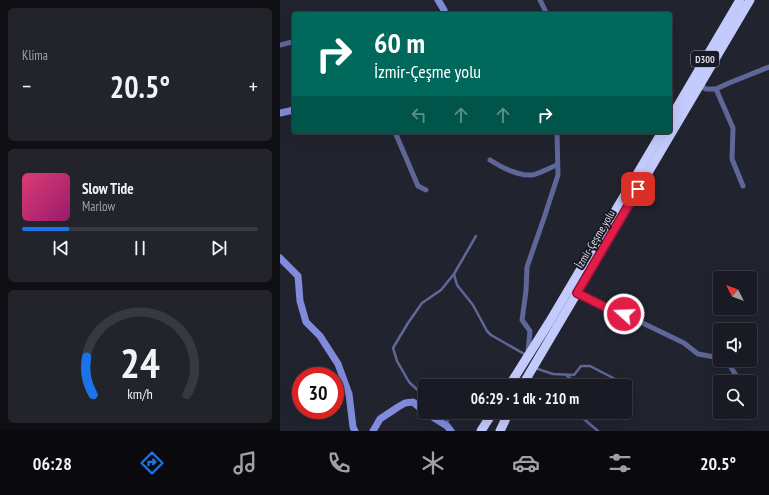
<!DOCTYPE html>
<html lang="tr">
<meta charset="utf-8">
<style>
:root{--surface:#191a23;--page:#22232b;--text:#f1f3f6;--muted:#9fa1a6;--line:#373841;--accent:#1a73e8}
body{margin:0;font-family:"PT Sans Narrow",sans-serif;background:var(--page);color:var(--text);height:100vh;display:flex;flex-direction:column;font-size:15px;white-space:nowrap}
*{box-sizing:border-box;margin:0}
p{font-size:13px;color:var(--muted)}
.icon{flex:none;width:22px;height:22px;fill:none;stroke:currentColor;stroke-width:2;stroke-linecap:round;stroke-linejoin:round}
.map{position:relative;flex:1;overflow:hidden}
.drawer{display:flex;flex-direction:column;gap:8px;padding:8px;background:#0e0e13;width:280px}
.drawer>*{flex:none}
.hud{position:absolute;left:12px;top:12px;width:380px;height:122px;border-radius:4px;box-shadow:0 4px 16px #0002,0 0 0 1px var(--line);background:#00695c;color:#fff;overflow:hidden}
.needle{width:26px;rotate:312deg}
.controls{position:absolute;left:433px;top:271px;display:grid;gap:8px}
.controls a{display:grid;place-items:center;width:44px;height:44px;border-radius:4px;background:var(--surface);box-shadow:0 4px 16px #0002,0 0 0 1px var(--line);font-size:20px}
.speed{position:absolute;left:12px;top:367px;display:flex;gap:8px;font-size:20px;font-weight:700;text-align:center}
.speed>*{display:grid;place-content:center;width:52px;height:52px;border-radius:50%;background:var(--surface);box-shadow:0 4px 16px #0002,0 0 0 1px var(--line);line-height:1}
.speed .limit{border:6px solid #d22;background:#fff;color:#111}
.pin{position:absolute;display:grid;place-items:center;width:34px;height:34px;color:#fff;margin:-17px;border-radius:8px;box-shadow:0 2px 6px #0006}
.me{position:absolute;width:44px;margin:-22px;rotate:290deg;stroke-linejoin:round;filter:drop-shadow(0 0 3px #0008)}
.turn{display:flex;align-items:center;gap:14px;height:84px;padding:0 16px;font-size:18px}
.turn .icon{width:52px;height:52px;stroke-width:2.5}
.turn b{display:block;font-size:28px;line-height:34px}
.lanes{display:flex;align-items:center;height:38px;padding:0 16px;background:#0003;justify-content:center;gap:20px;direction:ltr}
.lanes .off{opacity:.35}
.big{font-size:30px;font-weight:700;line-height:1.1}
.drawer .widget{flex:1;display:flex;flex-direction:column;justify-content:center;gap:6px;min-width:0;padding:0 14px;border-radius:6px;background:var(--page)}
.drawer .dial{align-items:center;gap:0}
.dial svg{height:104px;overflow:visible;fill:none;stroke:var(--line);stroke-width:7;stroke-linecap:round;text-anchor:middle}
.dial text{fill:var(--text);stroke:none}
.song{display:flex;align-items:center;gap:12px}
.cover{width:48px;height:48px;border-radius:6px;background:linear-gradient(135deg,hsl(340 70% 55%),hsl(320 70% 35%))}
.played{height:4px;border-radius:2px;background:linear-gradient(90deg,var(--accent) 20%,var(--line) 20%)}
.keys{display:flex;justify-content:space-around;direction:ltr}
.heat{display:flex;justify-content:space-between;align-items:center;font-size:22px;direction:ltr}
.trip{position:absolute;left:138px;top:379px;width:214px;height:40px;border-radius:4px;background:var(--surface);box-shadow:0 4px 16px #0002,0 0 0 1px var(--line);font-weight:700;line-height:40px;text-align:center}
.dock{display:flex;height:64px;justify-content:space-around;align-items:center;background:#0a0a0e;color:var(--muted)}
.dock .icon{width:28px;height:28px}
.dock .active{color:var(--accent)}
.dock b{font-size:18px;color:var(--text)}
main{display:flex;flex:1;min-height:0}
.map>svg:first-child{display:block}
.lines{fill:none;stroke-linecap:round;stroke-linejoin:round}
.lane{stroke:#5f6798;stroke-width:2.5}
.street{stroke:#5f6798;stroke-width:5}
.secondary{stroke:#818bdb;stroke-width:7}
.highway{stroke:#c3cbfd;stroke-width:9}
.route-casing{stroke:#92132f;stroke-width:10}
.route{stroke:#e11d48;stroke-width:7}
.labels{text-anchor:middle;stroke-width:4;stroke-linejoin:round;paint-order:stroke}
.shield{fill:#181a25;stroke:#a2a3ac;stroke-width:1}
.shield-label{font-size:10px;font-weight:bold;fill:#dddee6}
.street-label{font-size:11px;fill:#dddee6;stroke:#181a25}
</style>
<main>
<section class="drawer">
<div class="widget"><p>Klima</p>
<div class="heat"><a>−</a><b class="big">20.5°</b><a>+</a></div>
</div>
<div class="widget">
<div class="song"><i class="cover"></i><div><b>Slow Tide</b><p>Marlow</p></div></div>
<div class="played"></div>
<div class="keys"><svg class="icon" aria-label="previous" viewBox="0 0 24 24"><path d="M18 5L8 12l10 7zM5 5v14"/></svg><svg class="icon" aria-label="pause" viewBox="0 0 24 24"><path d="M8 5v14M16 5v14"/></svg><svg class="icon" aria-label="next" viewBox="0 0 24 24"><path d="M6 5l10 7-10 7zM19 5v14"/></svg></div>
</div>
<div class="widget dial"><svg viewBox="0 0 100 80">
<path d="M14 69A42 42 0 1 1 86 69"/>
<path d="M14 69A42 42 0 0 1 9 40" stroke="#1a73e8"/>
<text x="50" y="56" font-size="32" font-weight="700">24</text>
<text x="50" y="72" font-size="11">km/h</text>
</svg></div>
</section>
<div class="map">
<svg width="489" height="431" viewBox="0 0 489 431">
<rect width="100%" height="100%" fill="#21232f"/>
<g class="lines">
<g class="lane">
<polyline points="196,236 174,274 177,285 193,305 207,331 211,335 246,355"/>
<polyline points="255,368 273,374 294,375 301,366 310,366 337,380 335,386"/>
<polyline points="286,375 291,379 292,386"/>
<polyline points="145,397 129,382 117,361 113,348 128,323 142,303 161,290 174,274"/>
<polyline points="345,403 348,407"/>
<polyline points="161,412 168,419 167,424"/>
<polyline points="268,412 279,418"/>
<polyline points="293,412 305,420 318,431"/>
</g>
<g class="street">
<polyline points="260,0 267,14"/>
<polyline points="0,45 12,42"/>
<polyline points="419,85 426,89 436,89 453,128 452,159 463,186"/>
<polyline points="436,89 449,83 489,67"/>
<polyline points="115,132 138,186 146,190"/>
<path d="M210,160C221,167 238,176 251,175C257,175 271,167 277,165"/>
<polyline points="297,293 329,309 344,314 404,343 418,354 435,357 440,359"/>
<polyline points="248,351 250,331 242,320 246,291 247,267 264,218 278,175 277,132"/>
<polyline points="442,360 449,364 460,382"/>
</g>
<g class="secondary">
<polyline points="158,0 164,10 165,14"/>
<polyline points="0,113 14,110"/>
<polyline points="0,258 18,276 20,301 26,322 40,336 58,364 69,394 73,427 75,431"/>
<polyline points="93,431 100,419 118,407 125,403 133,402 146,413 167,426 171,431"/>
</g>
<g class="highway">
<polyline points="390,119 460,0"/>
<polyline points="229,386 270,321 382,132"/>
<polyline points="242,386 470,0"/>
<polyline points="201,431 213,412"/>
<polyline points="220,431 229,412"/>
</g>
</g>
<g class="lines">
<g class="route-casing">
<polyline id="route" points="344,314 329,309 297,293 358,189"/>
</g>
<use href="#route" class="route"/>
</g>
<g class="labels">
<rect class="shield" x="411" y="51" width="28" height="16" rx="3"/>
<g class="shield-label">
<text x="425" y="63">D300</text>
</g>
<g class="street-label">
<text transform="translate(315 239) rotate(-59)" y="4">İzmir-Çeşme yolu</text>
</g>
</g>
</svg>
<div class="controls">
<a><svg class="needle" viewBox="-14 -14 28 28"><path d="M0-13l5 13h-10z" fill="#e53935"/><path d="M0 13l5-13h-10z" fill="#9fa1a6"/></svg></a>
<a><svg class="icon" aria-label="sound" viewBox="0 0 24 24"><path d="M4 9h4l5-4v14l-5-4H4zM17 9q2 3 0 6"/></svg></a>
<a><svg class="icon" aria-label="search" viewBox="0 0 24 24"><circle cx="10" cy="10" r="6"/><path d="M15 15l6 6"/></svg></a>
</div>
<div class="speed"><div class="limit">30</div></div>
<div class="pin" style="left:358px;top:189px;background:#d93025"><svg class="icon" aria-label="arrive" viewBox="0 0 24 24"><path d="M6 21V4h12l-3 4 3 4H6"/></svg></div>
<svg class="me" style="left:344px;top:314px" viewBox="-20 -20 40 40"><circle r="17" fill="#e11d48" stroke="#fff" stroke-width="3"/><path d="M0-11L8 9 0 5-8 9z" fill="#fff"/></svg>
<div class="trip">06:29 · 1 dk · 210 m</div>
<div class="hud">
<div class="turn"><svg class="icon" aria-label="right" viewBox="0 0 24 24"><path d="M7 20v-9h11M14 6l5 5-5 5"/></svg><div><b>60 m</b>İzmir-Çeşme yolu</div></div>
<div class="lanes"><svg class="icon off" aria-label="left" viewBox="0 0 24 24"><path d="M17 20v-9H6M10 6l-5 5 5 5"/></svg><svg class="icon off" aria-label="ahead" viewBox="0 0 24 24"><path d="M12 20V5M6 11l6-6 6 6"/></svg><svg class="icon off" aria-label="ahead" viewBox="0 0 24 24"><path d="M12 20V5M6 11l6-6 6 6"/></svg><svg class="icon" aria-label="right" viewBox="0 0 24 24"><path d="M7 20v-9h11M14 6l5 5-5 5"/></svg></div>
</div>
</div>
</main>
<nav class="dock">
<b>06:28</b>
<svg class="icon active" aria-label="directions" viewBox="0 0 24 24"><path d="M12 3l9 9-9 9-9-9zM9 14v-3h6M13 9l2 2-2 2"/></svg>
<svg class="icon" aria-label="music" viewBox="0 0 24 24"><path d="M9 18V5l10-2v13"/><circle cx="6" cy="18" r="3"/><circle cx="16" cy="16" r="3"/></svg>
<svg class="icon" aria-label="phone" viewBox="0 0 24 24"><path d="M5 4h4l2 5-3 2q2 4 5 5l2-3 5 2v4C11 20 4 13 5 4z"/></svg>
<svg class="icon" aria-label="climate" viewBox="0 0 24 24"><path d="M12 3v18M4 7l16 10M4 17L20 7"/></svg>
<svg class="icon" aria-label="car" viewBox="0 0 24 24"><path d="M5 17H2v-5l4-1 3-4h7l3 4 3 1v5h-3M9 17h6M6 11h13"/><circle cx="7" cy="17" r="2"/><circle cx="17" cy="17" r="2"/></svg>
<svg class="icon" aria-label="filters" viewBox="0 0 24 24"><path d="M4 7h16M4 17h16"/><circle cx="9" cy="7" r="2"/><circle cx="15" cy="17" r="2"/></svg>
<b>20.5°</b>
</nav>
